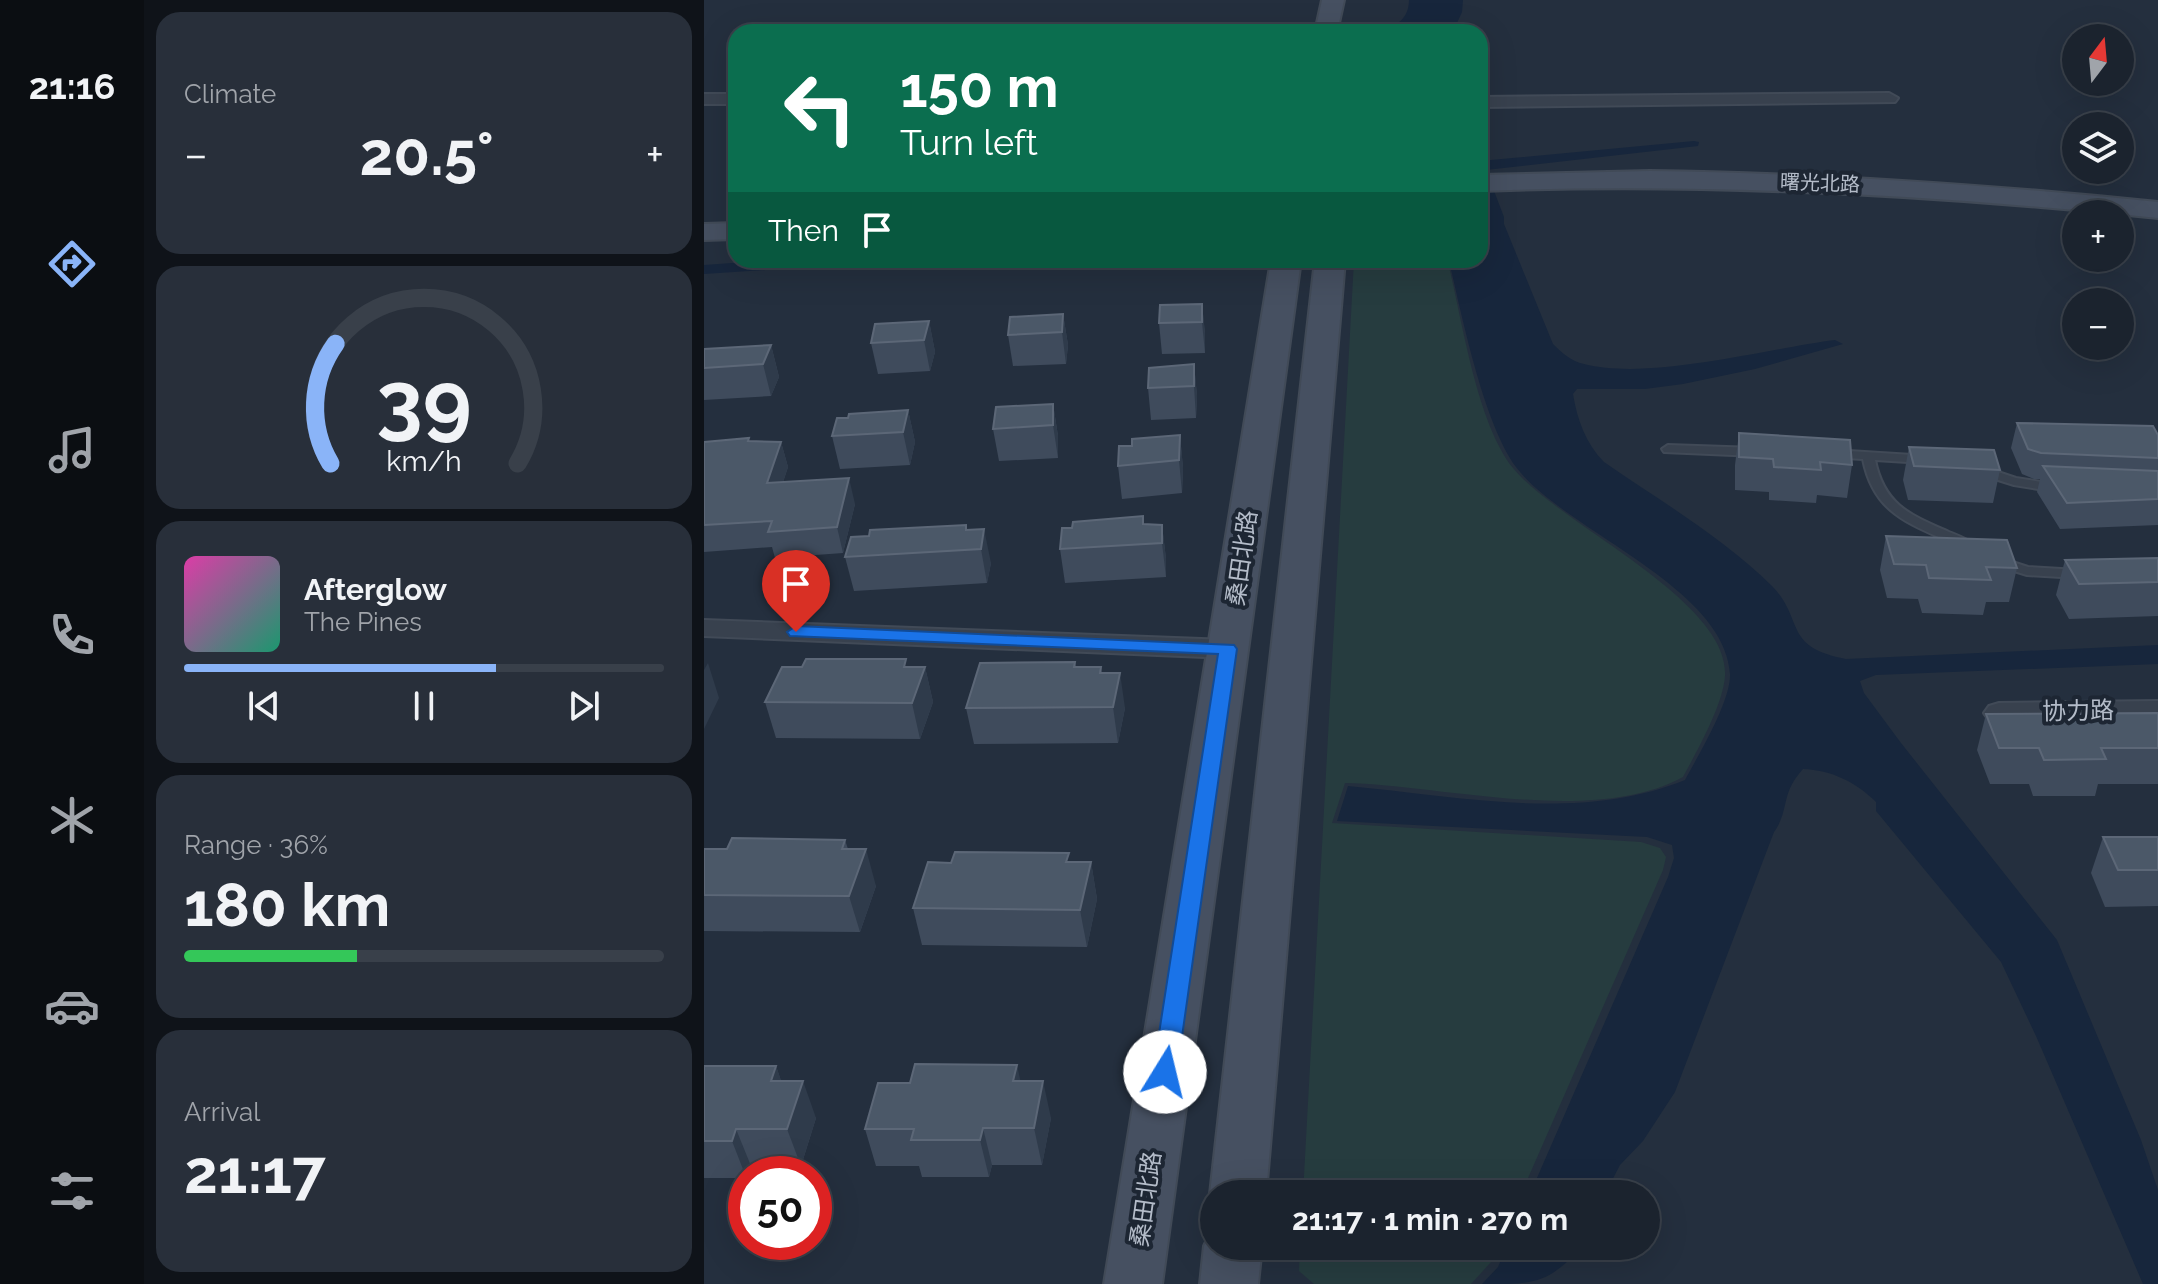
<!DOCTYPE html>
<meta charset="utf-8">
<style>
:root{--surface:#1b232e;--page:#282f3a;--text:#f1f3f6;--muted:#a0a4aa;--line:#39404a;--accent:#8ab4f8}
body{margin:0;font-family:Raleway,"Noto Sans SC",sans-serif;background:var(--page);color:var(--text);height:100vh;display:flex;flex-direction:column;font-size:30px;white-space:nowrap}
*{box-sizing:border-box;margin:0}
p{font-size:26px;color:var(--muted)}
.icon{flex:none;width:44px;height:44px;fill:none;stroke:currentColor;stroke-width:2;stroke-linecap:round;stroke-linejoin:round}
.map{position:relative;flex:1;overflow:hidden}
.panel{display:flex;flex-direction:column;gap:12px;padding:12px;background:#0f1319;width:560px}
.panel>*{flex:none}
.guide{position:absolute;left:24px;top:24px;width:760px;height:244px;border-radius:24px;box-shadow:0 8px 32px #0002,0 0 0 2px var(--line);background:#0b6e4f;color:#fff;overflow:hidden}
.needle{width:52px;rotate:16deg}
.controls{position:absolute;left:1358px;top:24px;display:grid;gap:16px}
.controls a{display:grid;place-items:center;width:72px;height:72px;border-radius:50%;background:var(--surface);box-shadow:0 8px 32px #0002,0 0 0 2px var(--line);font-size:40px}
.speed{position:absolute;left:24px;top:1156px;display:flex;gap:16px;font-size:40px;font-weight:700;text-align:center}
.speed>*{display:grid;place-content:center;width:104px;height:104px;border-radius:50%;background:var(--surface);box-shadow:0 8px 32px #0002,0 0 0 2px var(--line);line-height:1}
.speed .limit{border:12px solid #d22;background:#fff;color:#111}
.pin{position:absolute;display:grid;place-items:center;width:68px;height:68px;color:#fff;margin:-82px -34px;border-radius:50% 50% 50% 0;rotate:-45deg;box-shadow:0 0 8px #0007}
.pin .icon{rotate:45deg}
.me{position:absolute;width:88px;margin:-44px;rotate:9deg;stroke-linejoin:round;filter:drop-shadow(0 0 6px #0008)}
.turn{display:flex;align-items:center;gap:28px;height:168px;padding:0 40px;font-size:36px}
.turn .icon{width:104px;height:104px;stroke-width:2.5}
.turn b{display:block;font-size:56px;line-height:68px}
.then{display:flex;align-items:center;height:76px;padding:0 40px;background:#0003;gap:16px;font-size:30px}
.big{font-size:60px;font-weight:700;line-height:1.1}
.panel .card{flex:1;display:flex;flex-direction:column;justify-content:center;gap:12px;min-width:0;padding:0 28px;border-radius:24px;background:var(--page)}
.panel .dial{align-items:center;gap:0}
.dial svg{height:208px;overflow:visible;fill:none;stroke:var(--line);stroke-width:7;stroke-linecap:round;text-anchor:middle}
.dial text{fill:var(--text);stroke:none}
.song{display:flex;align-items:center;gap:24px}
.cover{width:96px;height:96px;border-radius:12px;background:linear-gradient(135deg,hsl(320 70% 55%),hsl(160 70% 35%))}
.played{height:8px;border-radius:4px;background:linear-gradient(90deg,var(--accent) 65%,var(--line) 65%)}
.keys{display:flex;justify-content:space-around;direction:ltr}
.heat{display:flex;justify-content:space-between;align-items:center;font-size:44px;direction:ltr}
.charge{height:12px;border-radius:6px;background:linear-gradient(90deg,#34c759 36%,var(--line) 0)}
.trip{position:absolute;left:496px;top:1180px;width:460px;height:80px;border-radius:40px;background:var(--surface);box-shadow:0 8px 32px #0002,0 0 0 2px var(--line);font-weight:700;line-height:80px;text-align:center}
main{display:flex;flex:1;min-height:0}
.tab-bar{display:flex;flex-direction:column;width:144px;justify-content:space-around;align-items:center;background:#0b0e12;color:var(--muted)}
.tab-bar .icon{width:56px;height:56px}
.tab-bar .active{color:var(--accent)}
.tab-bar b{font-size:36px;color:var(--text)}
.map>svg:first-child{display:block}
.green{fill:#263c3f}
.water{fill:#17263c}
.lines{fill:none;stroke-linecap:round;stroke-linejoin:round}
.service-casing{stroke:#414a57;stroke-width:4}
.minor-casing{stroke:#414a57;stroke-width:4}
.secondary-casing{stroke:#414a57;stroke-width:4}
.service{fill:#38414e;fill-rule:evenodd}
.minor{fill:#38414e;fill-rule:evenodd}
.secondary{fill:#465061;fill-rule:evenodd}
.wall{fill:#3f4b5c}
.shaded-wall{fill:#2f3b4b}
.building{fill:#4b5868;stroke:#5c6777;stroke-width:2}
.route{fill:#1a73e8;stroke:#114b97;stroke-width:2}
.labels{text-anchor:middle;stroke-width:8;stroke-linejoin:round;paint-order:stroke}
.far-street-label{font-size:20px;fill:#b4bcc9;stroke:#1d2633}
.street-label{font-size:24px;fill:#b4bcc9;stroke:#1d2633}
</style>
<main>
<nav class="tab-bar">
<b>21:16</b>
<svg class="icon active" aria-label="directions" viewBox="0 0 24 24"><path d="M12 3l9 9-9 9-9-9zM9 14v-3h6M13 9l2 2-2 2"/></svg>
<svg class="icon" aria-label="music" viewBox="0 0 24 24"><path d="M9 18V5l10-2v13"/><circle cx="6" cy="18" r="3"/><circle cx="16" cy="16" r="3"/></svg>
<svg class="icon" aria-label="phone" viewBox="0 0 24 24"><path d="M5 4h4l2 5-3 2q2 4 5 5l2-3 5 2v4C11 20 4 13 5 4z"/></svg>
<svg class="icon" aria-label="climate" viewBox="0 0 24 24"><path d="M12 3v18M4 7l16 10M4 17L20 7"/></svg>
<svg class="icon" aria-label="car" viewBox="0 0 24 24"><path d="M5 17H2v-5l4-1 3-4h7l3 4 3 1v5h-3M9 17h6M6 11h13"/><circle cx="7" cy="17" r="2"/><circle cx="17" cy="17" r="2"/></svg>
<svg class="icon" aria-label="filters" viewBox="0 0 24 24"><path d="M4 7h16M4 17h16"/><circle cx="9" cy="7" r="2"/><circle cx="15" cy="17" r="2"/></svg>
</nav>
<section class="panel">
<div class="card"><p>Climate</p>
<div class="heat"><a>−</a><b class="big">20.5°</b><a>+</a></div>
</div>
<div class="card dial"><svg viewBox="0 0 100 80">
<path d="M14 69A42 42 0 1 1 86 69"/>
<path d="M14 69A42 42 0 0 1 16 23" stroke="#8ab4f8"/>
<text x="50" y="56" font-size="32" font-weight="700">39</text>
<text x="50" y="72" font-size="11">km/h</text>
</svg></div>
<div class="card">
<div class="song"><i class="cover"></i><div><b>Afterglow</b><p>The Pines</p></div></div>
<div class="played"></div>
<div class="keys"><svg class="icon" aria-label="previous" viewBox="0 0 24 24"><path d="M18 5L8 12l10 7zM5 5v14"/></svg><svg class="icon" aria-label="pause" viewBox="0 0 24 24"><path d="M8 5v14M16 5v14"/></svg><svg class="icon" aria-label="next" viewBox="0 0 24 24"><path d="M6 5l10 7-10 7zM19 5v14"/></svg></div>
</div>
<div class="card"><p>Range · 36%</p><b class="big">180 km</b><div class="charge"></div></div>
<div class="card"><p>Arrival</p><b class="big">21:17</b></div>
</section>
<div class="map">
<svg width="1454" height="1284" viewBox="0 0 1454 1284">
<rect width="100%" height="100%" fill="#242f3e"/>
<g class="green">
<path d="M650,260H734L745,267C759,324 773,423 809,468C853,523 1026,600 1021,676C1019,705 993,751 979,777C889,826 739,785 641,783L628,823L937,842L956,848L962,857L959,870L817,1194H599Z"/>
<polygon points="596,1246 794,1246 787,1262 767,1284 610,1284 595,1271"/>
</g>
<g class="water">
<path d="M705,0H759L758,12L749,32H676C691,26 705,20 705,0Z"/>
<path d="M990,141L995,142L994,146L782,170L800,217V224L849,344C858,353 867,361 880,364C946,381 1061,349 1131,340L1139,344L1051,369L979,384L941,389H873L869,394C873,419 882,444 900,462C958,502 1018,537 1068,586C1101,620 1078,647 1142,659L1454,645V664L1172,675L1156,681L1160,693L1197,743L1353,940L1437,1140L1454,1190V1284H1439L1332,1036L1297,962L1172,811V802C1152,782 1127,770 1099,769C1076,794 1086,810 1070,832L971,1092L939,1141L916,1165L901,1194H826L964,877L970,858L968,845L943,837L633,821L644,786C754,796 875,823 981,780C994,756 1027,701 1026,674C1021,586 859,530 812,467C780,423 759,321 746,265L737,260H776V161Z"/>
<polygon points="69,260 211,260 0,274 0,265"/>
<path d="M803,1246H879C843,1284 833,1284 778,1284L794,1267Z"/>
</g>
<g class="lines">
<g class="service-casing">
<g id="service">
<polygon points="964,445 1052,448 1058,452 1052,456 960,452 958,449"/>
<path d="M1129,450L1224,456L1226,459L1220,463L1171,460C1180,505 1206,515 1245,532C1255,536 1266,540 1274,547L1267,551L1262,550C1214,525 1171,520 1159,459L1125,457L1123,454L1125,451Z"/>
<polygon points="1279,467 1312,478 1356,485 1358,488 1352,492 1310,485 1275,474 1273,471"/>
<polygon points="1296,558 1324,567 1374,570 1381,574 1374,578 1323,575 1291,565 1289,562 1291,559"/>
</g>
</g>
<g class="minor-casing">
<g id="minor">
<polygon points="1185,93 1194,98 1191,102 776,107 776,97"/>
<rect x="0" y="94" width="32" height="10"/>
<polygon points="0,620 524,640 534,643 538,649 534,655 524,658 0,636"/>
<polygon points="1454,701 1454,719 1295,723 1285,720 1280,713 1285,706 1295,703"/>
</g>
</g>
<g class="secondary-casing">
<g id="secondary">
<polygon points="618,0 640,0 633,32 611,32"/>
<path d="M946,171C1116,173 1285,185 1454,202V218C1229,195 1003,182 776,191V175Z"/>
<polygon points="32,223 32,239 0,240 0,224"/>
<polygon points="567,260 597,260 458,1284 400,1284"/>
<polygon points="611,260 641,260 562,1194 510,1194 510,1202 506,1194"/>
<polygon points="509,1228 510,1246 558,1246 554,1284 496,1284 500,1246"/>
</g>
</g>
<use href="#service" class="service"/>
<use href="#minor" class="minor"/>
<use href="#secondary" class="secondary"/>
</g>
<g class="wall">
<polygon points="498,304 501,334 501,353 458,354 455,323"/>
<polygon points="359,314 364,345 362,364 309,366 304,335"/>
<polygon points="225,321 231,352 226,371 174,374 167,343"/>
<polygon points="67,345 75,377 67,396 0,400 0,349"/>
<polygon points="490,364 493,396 492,418 447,420 444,388"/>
<polygon points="349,404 354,436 354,458 295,461 289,429"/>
<polygon points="204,410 211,442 206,465 136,469 128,436 144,418"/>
<polygon points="1313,423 1454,435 1454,525 1356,529 1333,492 1336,479 1330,479 1318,474 1307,448"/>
<polygon points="1035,433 1148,465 1143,498 1113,495 1112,503 1065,500 1065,492 1031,490 1031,465"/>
<polygon points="476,435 479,468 478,493 418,499 414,466 428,446"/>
<polygon points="46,441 77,442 84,467 79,482 151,504 139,553 71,558 68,547 0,552 0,442"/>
<polygon points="1205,447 1296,470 1289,503 1204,500 1199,480"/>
<polygon points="439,516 440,524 458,525 462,559 462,577 361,583 356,549 368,528"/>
<polygon points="263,530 287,563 283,583 150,591 141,557"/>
<polygon points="1182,536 1313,568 1305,602 1282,602 1279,615 1218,613 1214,599 1183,598 1176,570"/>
<polygon points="1454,558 1454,616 1365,619 1352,595 1361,560"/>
<polygon points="371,662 372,667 397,667 398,673 421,708 414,743 270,744 262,708"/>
<polygon points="204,667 221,667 229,702 216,739 72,738 61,702"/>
<polygon points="1454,713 1454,784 1394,784 1391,796 1329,796 1325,784 1286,784 1273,750 1282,714"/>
<polygon points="1399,837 1454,837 1454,906 1401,907 1387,873"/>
<polygon points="141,840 144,849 172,886 156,932 0,931 0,850 23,849"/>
<polygon points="367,862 387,862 393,899 383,947 218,945 209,908"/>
<polygon points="0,1066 72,1066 77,1081 112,1118 97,1166 47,1166 42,1174 42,1178 0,1178"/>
<polygon points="317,1081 347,1118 338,1165 288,1165 285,1177 218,1177 215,1166 172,1166 161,1129 206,1083"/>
</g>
<g class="shaded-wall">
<polygon points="498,304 501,334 501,353 498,322"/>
<polygon points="359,314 364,345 362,364 358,332"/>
<polygon points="225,321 231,352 226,371 220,340"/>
<polygon points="67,345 75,377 67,396 59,364"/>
<polygon points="490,364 493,396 492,418 490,386"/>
<polygon points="349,404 354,436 354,458 349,425"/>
<polygon points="204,410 211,442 206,465 199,432"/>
<polygon points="476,435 479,468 478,493 475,460"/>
<polygon points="77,442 84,467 70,509 63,483"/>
<polygon points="145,478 151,504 139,553 133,527"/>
<polygon points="458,525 462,559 462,577 458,543"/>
<polygon points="280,529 287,563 283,583 277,549"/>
<polygon points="4,663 15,698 0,729 0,670"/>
<polygon points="221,667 229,702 216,739 208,703"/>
<polygon points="416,673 421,708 414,743 409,707"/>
<polygon points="162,849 172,886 156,932 145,896"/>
<polygon points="387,862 393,899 383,947 376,910"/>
<polygon points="313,1065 321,1102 309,1081"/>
<polygon points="72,1066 85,1103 67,1081"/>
<polygon points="99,1081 112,1118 97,1166 83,1129"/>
<polygon points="339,1081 347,1118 338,1165 330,1128"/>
<polygon points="279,1128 288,1165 285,1177 276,1140"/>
<polygon points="32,1129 47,1166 44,1174 42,1174 42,1177 28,1141"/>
</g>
<g class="building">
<polygon points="498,304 498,322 455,323 456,305"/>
<polygon points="359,314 358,332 304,335 306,317"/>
<polygon points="225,321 220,340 167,343 171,324"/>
<polygon points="67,345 59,364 0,368 0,349"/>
<polygon points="490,364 490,386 444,388 445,368"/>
<polygon points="349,404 349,425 289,429 292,407"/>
<polygon points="204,410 199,432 128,436 133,418 144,418 145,414"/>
<polygon points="1313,423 1449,426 1454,435 1454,458 1337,453 1324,449"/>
<polygon points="1035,433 1146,440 1148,465 1116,462 1117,470 1070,467 1069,459 1035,457"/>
<polygon points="476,435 475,460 414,466 415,446 428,446 428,439"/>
<polygon points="45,438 44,441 77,442 63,483 145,478 133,527 64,532 68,521 0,525 0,442"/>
<polygon points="1205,447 1290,450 1296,470 1210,466"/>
<polygon points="1339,466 1454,471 1454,499 1363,503"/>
<polygon points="439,516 439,524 458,525 458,543 356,549 358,528 368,528 369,522"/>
<polygon points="262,525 262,530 280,529 277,549 141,557 147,537 165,536 166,530"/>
<polygon points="1182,536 1303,540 1313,568 1282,567 1287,580 1225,578 1222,565 1190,564"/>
<polygon points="1454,558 1454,582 1375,584 1361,560"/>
<polygon points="102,659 202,659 200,667 221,667 208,703 61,702 78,667 98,667"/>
<polygon points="371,662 370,667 397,667 396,673 416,673 409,707 262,708 276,663"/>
<polygon points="1454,713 1454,748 1397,748 1402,759 1340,760 1335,748 1295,748 1282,714"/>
<polygon points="1399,837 1454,837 1454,870 1414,870"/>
<polygon points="28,838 141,840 138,849 162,849 145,896 0,895 0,849 23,849"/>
<polygon points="251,852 365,853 362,862 387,862 376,910 209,908 224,862 247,863"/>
<polygon points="211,1064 313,1065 309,1081 339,1081 330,1128 279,1128 276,1140 207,1140 210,1129 161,1129 174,1083 206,1083"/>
<polygon points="0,1066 72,1066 67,1081 99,1081 83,1129 32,1129 28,1141 0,1141"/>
</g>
<polygon class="route" points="92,626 530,645 533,649 473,1072 469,1079 461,1082 452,1079 449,1072 514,654 86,636 83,632"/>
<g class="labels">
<g class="far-street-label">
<text transform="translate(1116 183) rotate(2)" y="7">曙光北路</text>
</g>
<g class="street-label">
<text transform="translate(538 558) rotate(-82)" y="8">桑田北路</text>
<text transform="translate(1374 711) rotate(-1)" y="8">协力路</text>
<text transform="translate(442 1199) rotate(-82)" y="8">桑田北路</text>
</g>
</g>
</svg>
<div class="controls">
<a><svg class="needle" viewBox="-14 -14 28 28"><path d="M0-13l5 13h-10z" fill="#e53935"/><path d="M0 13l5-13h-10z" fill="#a0a4aa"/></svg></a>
<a><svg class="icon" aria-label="layers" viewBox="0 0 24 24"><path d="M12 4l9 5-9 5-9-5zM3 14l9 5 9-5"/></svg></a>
<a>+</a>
<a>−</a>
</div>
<div class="speed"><div class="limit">50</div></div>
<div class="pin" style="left:92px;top:632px;background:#d93025"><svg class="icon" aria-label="arrive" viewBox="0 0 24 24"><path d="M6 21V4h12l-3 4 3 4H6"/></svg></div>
<svg class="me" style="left:461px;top:1072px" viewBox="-20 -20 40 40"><circle r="19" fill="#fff"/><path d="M0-13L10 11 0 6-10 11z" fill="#1a73e8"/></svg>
<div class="trip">21:17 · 1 min · 270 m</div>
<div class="guide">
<div class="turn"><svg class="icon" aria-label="left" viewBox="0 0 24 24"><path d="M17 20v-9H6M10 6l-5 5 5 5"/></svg><div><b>150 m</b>Turn left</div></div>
<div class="then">Then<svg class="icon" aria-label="arrive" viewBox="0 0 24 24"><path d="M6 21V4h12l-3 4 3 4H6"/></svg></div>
</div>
</div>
</main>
